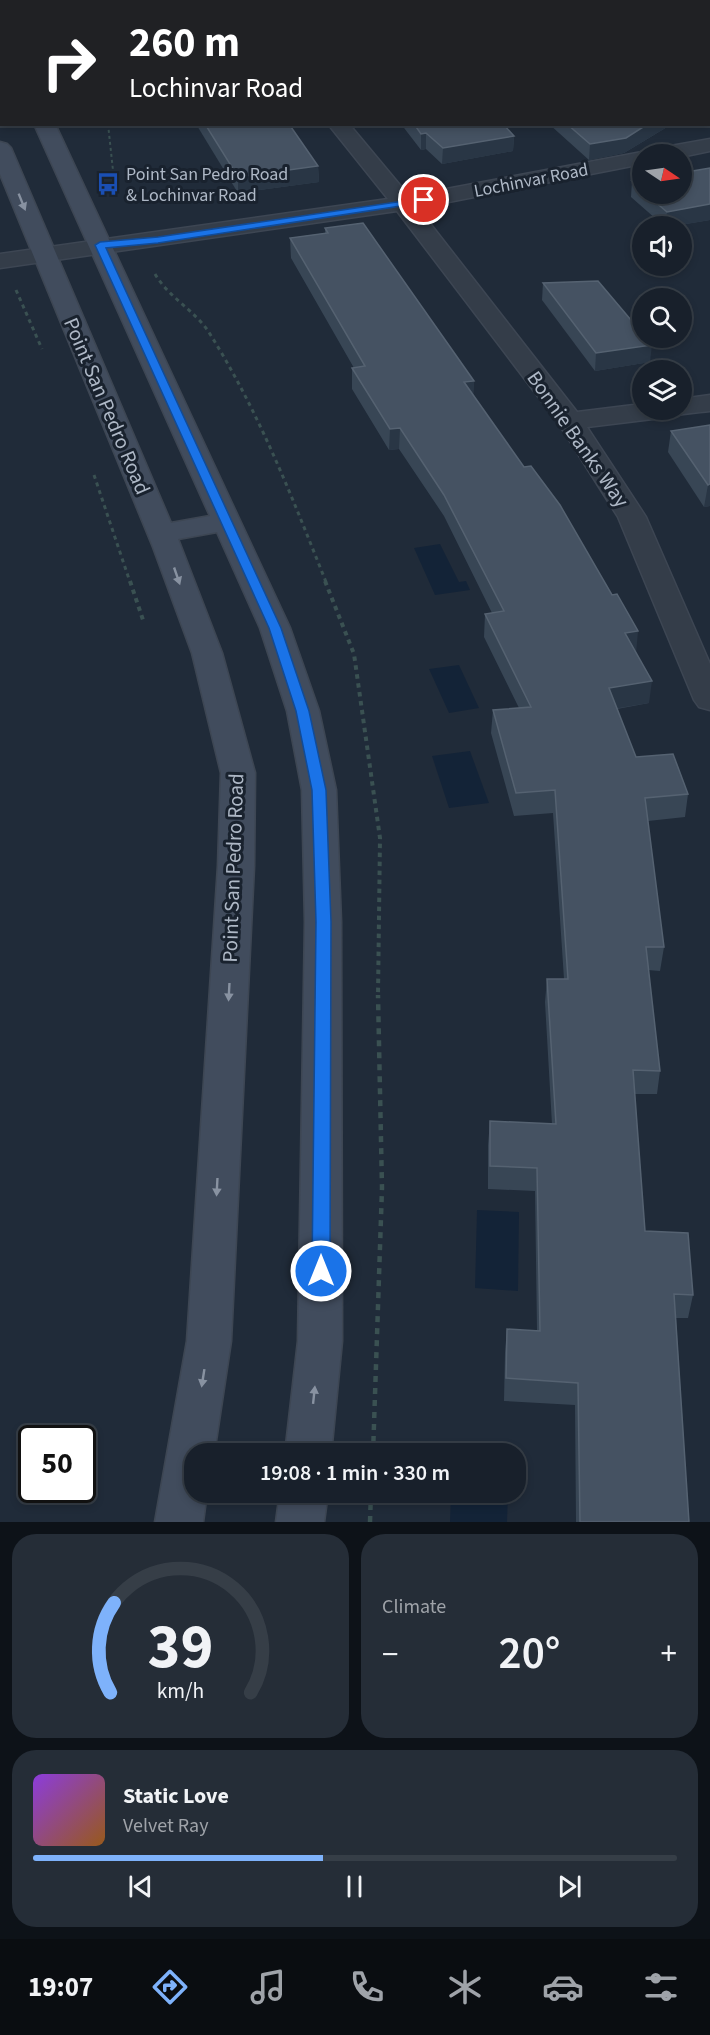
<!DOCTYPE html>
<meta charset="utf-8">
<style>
:root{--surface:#18202b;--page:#252d37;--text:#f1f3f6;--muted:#9fa3a9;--line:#363e47;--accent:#7eb2fb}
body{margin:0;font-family:"Source Sans 3",sans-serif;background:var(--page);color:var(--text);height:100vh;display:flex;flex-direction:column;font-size:22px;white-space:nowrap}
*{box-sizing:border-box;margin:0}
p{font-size:20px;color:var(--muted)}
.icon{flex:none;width:33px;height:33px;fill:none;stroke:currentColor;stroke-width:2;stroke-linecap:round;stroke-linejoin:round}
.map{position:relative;height:1522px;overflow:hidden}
.panel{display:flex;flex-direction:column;gap:12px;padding:12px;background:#0d1218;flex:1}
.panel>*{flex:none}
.hud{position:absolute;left:0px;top:0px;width:711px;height:126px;box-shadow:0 3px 9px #0003,0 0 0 2px var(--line);background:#202124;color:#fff;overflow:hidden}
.needle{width:39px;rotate:103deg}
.controls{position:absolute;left:632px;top:144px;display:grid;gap:12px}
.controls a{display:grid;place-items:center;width:60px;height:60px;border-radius:50%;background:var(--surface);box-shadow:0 3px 9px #0003,0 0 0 2px var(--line);font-size:30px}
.speed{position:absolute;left:18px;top:1425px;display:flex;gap:12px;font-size:30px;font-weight:700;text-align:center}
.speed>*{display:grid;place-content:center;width:78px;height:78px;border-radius:50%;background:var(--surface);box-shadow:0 3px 9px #0003,0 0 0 2px var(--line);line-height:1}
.speed .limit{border:3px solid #111;border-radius:9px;background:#fff;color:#111}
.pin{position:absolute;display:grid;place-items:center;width:51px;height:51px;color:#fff;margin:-26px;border:3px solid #fff;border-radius:50%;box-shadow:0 2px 6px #0007}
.me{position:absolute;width:66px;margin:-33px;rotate:0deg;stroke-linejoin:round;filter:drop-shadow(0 0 4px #0008)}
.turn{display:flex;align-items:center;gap:21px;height:126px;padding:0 30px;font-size:27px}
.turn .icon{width:78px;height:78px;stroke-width:2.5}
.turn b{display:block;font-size:42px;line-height:51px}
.big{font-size:45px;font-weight:600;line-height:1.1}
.panel .tile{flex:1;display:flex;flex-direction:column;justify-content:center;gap:9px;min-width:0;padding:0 21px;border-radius:24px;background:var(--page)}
.panel .dial{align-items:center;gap:0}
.dial svg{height:156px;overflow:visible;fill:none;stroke:var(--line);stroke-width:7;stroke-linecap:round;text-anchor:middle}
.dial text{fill:var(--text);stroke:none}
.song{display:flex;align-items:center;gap:18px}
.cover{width:72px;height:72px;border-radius:9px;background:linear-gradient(135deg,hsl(270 70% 55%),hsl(30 70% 35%))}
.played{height:6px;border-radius:3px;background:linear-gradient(90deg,var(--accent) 45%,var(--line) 45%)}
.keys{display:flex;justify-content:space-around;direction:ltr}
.heat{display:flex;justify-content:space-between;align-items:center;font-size:33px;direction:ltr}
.panel .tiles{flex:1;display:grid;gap:12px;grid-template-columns:1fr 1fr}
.tile:last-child{grid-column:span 2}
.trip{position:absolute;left:184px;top:1443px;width:342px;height:60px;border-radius:24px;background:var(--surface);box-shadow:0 3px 9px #0003,0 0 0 2px var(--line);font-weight:600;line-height:60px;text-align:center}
.dock{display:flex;height:96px;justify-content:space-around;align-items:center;background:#0a0d11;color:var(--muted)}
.dock .icon{width:42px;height:42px}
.dock .on{color:var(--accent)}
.dock b{font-size:27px;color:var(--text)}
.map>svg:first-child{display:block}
.water{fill:#132337}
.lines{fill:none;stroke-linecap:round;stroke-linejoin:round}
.street-casing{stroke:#3d4653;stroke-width:3}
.secondary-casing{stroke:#3d4653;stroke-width:3}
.path-far3{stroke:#3a5152;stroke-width:2;stroke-dasharray:3 3;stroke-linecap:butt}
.path-far2{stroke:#3a5152;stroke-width:3;stroke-dasharray:4 4;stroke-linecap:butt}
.path-far1{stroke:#3a5152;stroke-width:4;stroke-dasharray:4.5 4.5;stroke-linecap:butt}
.path{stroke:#3a5152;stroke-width:4.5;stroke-dasharray:6 6;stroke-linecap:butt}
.street{fill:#343d49;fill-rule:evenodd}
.secondary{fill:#414c5d;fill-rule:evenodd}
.wall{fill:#384655}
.shaded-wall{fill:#293645}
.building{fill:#455262;stroke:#556271;stroke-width:1.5}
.oneway{fill:#8892a1}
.route{fill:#1a73e8;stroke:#114b97;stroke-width:1.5}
.labels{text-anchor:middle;stroke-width:6;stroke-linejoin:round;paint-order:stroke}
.far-poi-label{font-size:18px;fill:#aeb8c6;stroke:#19222e;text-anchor:start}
.far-street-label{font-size:18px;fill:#aeb8c6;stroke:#19222e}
.street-label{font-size:21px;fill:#aeb8c6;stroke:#19222e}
</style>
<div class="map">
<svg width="710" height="1522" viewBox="0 0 710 1522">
<rect width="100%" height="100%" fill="#202b39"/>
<g class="water">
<polygon points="440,544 459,582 466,581 470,590 435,595 414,548"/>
<polygon points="459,665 479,708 449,713 429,669"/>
<polygon points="470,751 489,803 449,808 432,756"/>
<polygon points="477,1210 519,1212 518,1291 475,1288"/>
<polygon points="454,1446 517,1451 516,1458 516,1454 453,1453"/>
<polygon points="451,1493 508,1493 507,1522 450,1522"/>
</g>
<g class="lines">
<g class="street-casing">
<g id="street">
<polygon points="284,0 302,0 283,2"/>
<rect x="659" y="0" width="18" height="2"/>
<path d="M328,124H349L409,196L642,152L650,154H642V164L418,208L577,412L642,404V410H681V399L710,395V411C692,413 677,414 661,418L587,427L646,517L710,664V710L699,707L694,700L618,517L559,424L397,211L0,268V254L388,199Z"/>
<polygon points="710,139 710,151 681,157 681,154 651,154 654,149"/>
</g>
</g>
<g class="secondary-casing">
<g id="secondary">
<rect x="17" y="0" width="18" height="2"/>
<polygon points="34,124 55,124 290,628 319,711 336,790 341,922 342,1341 331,1454 285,1454 298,1341 305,922 302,790 287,711 260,628 217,532 178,539 222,653 255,773 254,866 231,1341 214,1454 195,1454 195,1492 207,1492 203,1522 155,1522 187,1341 218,866 221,773 192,653 153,547 0,174 0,142 7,144 11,148 171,523 210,516"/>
<polygon points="280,1492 328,1492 324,1522 276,1522"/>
</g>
</g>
<polyline class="path-far3" points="108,124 115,189"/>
<g class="path-far2">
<path d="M155,274C169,298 196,311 210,334C259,412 292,497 326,582"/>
<polyline points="16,290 42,349"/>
<polyline points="94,475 130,582"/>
</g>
<g class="path-far1">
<polyline points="130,581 143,620"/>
<polyline points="325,581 354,654 380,838 378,996"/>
</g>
<g class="path">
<polyline points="373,1454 382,1188 378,995"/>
<polyline points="370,1522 371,1492"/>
</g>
<use href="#street" class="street"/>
<use href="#secondary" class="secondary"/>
</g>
<g class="wall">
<polygon points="486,0 611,0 611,2 487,2"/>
<polygon points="196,124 289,124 318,166 319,182 238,193"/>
<polygon points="401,124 503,124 514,136 513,151 442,164 426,149 421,150"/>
<polygon points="549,124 672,124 624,153 589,160"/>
<polygon points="642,179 642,194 681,194 710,220 674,226 664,226 631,197 632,181"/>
<polygon points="325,228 474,381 473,395 636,652 649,703 617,709 636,757 688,794 685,817 648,821 664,947 660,971 648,970 660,1071 657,1094 635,1094 645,1231 693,1295 688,1318 676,1318 689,1522 576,1522 575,1405 504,1401 505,1352 507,1329 537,1331 535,1191 488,1189 488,1145 490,1121 552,1124 545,1002 547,979 564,979 553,813 514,816 491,733 493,710 519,708 484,637 485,614 492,613 444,516 399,449 389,450 352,389 352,368 354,368 291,258 290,238 325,233"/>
<polygon points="543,283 650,362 595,371 542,300"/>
<polygon points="710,425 710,506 704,507 668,452 671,431"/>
</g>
<g class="shaded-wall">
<polygon points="648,124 672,124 624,153 589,160 590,144"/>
<polygon points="426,133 426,149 421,150 421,134"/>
<polygon points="514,136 513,151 442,164 443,148"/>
<polygon points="318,166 319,182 238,193 238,177"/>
<polygon points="710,204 710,220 674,226 665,226 667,212"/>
<polygon points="652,345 650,362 595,371 596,353"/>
<polygon points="474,381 473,402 464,382"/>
<polygon points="400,428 399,449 389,450 390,429"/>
<polygon points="710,484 710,506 704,507 708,485"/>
<polygon points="638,631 636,654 625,633"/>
<polygon points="652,681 649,703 607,710 609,688"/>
</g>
<g class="building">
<polygon points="362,0 450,0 451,2 362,2"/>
<polygon points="501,0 611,0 611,2 503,2"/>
<polygon points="205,124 289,124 318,166 238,177"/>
<polygon points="414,124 503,124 514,136 443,148 426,133 421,134"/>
<polygon points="567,124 648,124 626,138 590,144"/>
<polygon points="710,168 710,204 667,212 646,194 681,194 681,173"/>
<polygon points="642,179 642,190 632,181"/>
<polygon points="363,223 474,381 464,382 524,467 531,466 560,505 612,595 617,594 638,631 625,633 652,681 609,688 636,757 673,754 688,794 645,798 664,947 646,947 660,1071 633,1070 645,1231 688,1233 693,1295 674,1294 689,1522 580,1522 578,1383 506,1378 507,1329 540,1331 537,1168 490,1166 490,1121 556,1124 547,979 568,979 555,790 516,793 493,710 531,707 485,614 504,611 444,495 400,428 390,429 352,368 365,366 290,238 328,233 325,228"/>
<polygon points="598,281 642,333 642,338 646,338 652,345 596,353 543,283"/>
<polygon points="710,425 710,484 708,485 671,431"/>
</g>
<defs><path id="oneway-solid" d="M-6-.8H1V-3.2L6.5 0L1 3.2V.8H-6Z" transform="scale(1.5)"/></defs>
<g class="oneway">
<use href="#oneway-solid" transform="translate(22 202) rotate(68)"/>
<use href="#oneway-solid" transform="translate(177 576) rotate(71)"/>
<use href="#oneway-solid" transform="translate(229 992) rotate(93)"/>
<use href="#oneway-solid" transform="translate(217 1187) rotate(93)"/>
<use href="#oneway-solid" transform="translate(203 1378) rotate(99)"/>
<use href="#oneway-solid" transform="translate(314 1395) rotate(-84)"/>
</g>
<polygon class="route" points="424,198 427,198 427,202 158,243 106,248 281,628 309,711 326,790 331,922 330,1271 327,1276 321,1278 314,1276 312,1271 316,922 312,790 296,711 269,628 95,245 100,242 158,237"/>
<defs>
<g id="bus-bare" transform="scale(1.8)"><path d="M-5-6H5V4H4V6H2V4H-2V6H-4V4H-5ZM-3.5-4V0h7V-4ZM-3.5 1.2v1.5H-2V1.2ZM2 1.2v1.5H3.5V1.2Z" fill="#1a4fb4" stroke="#19222e" stroke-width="2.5" paint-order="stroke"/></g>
</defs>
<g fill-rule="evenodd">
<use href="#bus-bare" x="108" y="184"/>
</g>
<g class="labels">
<g class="far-poi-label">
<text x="126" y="180">Point San Pedro Road<tspan x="126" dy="21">&amp; Lochinvar Road</tspan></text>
</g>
<g class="far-street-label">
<text transform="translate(531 180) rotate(-11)" y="6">Lochinvar Road</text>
</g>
<g class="street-label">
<text transform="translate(107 406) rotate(67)" y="7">Point San Pedro Road</text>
<text transform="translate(578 439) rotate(55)" y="7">Bonnie Banks Way</text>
<text transform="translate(233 868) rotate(-88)" y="7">Point San Pedro Road</text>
</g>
</g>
</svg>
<div class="controls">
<a><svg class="needle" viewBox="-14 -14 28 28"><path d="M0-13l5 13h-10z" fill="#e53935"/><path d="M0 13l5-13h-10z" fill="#9fa3a9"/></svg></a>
<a><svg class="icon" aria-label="sound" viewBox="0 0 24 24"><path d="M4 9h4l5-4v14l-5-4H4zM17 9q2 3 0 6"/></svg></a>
<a><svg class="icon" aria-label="search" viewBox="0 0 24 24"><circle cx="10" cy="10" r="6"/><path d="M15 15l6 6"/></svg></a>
<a><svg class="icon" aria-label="layers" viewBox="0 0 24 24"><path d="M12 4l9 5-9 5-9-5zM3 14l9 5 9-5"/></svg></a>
</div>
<div class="speed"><div class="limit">50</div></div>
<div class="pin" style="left:424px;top:200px;background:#d93025"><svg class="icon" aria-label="arrive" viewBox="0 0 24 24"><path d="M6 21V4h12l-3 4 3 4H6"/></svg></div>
<svg class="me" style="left:321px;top:1271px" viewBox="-20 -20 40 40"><circle r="17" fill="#1a73e8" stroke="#fff" stroke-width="3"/><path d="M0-11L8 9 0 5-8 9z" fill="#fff"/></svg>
<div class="trip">19:08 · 1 min · 330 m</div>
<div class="hud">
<div class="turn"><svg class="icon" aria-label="right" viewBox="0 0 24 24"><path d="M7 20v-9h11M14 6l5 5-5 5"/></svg><div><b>260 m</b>Lochinvar Road</div></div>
</div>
</div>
<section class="panel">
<div class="tiles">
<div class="tile dial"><svg viewBox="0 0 100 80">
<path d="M14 69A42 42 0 1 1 86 69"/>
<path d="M14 69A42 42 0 0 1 16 23" stroke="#7eb2fb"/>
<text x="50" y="56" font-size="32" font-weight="700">39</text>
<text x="50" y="72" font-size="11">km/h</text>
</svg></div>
<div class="tile"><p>Climate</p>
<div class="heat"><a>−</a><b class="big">20°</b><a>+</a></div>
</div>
<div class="tile">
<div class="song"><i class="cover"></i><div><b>Static Love</b><p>Velvet Ray</p></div></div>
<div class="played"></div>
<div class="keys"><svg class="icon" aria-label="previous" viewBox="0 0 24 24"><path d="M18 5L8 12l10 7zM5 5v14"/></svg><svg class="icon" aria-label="pause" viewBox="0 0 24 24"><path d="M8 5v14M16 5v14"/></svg><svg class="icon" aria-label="next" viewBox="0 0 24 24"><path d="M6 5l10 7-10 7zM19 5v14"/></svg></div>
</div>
</div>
</section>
<nav class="dock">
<b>19:07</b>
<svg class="icon on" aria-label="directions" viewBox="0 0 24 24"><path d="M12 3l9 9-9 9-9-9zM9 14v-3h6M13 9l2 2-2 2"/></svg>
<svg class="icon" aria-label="music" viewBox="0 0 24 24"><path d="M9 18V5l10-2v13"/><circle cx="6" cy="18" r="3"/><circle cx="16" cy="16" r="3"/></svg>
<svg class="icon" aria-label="phone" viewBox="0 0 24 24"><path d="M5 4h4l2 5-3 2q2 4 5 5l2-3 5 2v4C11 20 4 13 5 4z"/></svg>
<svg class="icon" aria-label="climate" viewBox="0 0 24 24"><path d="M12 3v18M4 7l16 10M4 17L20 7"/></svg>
<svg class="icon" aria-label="car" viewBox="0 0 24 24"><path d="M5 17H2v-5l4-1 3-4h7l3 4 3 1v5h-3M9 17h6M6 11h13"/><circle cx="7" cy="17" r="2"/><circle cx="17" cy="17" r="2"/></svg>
<svg class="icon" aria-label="filters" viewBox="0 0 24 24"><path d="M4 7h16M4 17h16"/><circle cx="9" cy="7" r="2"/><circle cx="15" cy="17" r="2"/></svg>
</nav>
